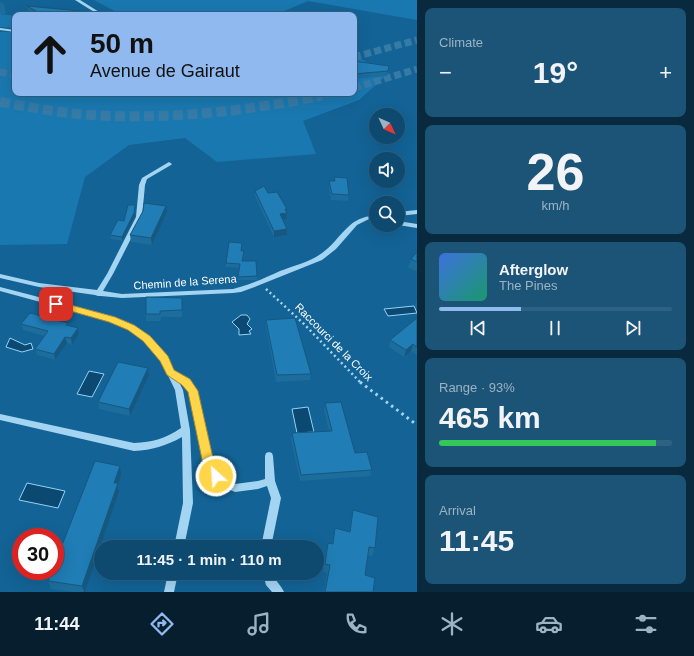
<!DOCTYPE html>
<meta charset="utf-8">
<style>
:root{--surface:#0e4a70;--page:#1c5478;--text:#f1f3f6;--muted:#9bb3c3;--line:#2e6283;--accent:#90b9f0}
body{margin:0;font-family:Arial,sans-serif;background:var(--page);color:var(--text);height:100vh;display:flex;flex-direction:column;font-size:15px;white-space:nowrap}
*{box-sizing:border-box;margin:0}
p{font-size:13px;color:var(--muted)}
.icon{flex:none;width:22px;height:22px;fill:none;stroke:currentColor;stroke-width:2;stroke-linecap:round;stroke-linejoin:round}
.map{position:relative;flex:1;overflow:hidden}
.drawer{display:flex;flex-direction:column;gap:8px;padding:8px;background:#08293e;width:277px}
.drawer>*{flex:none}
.guide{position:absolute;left:12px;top:12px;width:345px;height:84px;border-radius:8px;box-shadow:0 4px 16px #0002,0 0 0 1px var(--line);background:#90b9f0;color:#111;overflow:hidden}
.needle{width:26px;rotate:134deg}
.tools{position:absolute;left:369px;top:108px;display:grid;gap:8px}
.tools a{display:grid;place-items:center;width:36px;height:36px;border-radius:50%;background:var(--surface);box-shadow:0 4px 16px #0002,0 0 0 1px var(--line);font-size:20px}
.speed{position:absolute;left:12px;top:528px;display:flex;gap:8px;font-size:20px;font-weight:700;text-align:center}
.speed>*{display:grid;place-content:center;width:52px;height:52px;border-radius:50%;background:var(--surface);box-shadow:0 4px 16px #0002,0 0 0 1px var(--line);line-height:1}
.speed .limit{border:6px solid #d22;background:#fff;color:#111}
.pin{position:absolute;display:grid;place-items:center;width:34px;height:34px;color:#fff;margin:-17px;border-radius:8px;box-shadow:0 2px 6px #0006}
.me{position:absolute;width:44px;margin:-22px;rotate:334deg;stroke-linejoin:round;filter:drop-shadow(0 0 3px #0008)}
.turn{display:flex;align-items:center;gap:14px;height:84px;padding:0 12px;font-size:18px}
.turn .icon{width:52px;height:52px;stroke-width:2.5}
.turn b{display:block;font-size:28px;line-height:34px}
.big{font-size:30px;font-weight:800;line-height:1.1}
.drawer .tile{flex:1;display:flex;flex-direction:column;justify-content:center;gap:6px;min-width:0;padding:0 14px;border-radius:8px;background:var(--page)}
.drawer .dial{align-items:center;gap:0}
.dial b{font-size:52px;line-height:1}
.song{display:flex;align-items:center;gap:12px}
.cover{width:48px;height:48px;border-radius:6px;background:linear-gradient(135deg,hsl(220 70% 55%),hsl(160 70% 35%))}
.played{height:4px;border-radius:2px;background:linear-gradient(90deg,var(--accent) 35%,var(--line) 35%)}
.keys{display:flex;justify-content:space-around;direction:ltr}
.heat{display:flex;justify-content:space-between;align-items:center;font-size:22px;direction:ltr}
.charge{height:6px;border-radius:3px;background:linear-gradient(90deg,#34c759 93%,var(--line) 0)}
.trip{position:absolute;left:94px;top:540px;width:230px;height:40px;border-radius:20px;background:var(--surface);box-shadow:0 4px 16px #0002,0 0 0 1px var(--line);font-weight:800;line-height:40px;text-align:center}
.tabs{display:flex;height:64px;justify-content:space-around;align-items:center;background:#061e2d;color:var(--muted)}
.tabs .icon{width:28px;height:28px}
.tabs .on{color:var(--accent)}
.tabs b{font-size:18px;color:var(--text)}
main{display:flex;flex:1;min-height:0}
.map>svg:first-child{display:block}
.green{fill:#1a78b0}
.water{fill:#0b4972;stroke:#95d3f6}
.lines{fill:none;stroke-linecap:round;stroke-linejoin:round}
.highway-tunnel-far1{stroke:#367aa6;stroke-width:7;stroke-dasharray:7 3.5;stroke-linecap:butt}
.highway-tunnel{stroke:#367aa6;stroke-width:10;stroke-dasharray:10 4.5;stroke-linecap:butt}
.path-far1{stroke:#a3d5f3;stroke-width:2.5;stroke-dasharray:2 3;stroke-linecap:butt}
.path{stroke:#a3d5f3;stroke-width:3;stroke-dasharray:2.5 4;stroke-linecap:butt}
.minor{fill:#a3d5f3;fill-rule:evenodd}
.wall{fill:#1c6c9c}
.shaded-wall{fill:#16587f}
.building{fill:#207db5;stroke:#16587f}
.route{fill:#ffd54a;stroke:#a68a30}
.labels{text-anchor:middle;stroke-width:4;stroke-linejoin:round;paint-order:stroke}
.street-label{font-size:11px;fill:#fff;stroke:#136396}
</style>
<main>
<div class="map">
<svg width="417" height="592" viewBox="0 0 417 592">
<rect width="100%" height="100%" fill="#136396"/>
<g class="green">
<polygon points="94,0 417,0 417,20 308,1 275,15 122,15"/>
<polygon points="0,14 15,16 15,28 0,27"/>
<polygon points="0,32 15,32 15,93 354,93 354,55 388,74 359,100 303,121 316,154 217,162 185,138 129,145 85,177 67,244 0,245"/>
</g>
<g class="water">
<polygon points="414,306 417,313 388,316 384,309"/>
<polygon points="241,315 247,315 250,319 247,324 252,329 249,331 251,334 239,335 239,329 232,322"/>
<polygon points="10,338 25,345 31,343 33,349 22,352 6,347"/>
<polygon points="89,371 104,374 92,397 77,394"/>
<polygon points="308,407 314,432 297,433 292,409"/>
<polygon points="27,483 65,491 58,508 19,500"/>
</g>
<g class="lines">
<g class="highway-tunnel-far1">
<polyline points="354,57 417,40"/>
<polyline points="0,72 15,75"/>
<polyline points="354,88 417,69"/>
<polyline points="316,97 333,93"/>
</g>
<path class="highway-tunnel" d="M0,102C30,107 60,113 90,115C168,120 245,111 321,96"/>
<polyline class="path-far1" points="266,289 304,324 361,383"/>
<polyline class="path" points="360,382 417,425"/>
<g class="minor">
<polygon points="75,0 80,0 104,15 99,15"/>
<polygon points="0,28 15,30 15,32 0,30"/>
<path d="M169,162L172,164L171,165L147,179L145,185L142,217L113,274L103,291L122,294L233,289L240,287C254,283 267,277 280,271C296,265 314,261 327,249C343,235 351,215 376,216V220L369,219L357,225L336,249L322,260L257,286L241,292L233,293L122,298L101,296H98L95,295L39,287L0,278V274L39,283L97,290L107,274L136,217L139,185L142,178Z"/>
<polygon points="417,210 417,214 398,216 398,212"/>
<polygon points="398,221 417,224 417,228 398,225"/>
<path d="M0,287L112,316L134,325L150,336L167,357L174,371L189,380L196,389L214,467L225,479L235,484L258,481L265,479V456L266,453L269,452L272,453L273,456L275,481L281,498L271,547H261L271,498L267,486L258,489L235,492L219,485L207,472L189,392L183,384L179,382L183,390L190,430L193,503L184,547H174L183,503L182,437C166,446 152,450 134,451L0,420V414L134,443C153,442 165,439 181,428L175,390L161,361L144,340L128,329L110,321L0,291Z"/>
<polygon points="168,573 178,573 174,592 164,592"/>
<path d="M263,573H273C275,581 281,585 284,592H272L266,585Z"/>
</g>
</g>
<g class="wall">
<polygon points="0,2 4,4 6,15 0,14"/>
<polygon points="27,6 104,15 30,15 29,14"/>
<polygon points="354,61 388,71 387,76 354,79"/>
<polygon points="334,177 349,195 348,201 331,200 329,187 329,181 334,181"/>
<polygon points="255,191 268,193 287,209 286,219 282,220 287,235 274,237 255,196"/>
<polygon points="135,205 135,217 122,241 111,239 110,235 124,221"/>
<polygon points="167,212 152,245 131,242 130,235"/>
<polygon points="241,251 244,251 243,261 257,276 257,280 238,280 239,268 226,267 226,263"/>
<polygon points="417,252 417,271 408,268 411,259"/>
<polygon points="182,298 182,317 161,317 160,321 146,321 146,314"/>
<polygon points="417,299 417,308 415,305"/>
<polygon points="417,318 417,355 411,351 404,357 389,347 390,340"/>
<polygon points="266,320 311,374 310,380 276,382 266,327"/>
<polygon points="68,323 68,325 78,328 79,334 72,345 67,343 55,360 37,355 35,349 44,336 23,330 21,324"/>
<polygon points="148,368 149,375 130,416 99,409 98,402"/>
<polygon points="325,403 355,453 372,470 370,476 300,481 291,440 292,433 329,431 324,410"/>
<polygon points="121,475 118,485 119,492 85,592 73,592 51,589 48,581"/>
<polygon points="353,510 375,548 372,556 368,555 365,575 373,592 324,592 327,573 323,572 326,550 328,543 332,543 335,528 349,532 351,519"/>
</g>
<g class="shaded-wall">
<polygon points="135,205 135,217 122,241 122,237"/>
<polygon points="166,206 167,212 152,245 151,238"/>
<polygon points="285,209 287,209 286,219 279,220 280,214"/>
<polygon points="287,229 287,235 274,237 274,231"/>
<polygon points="78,328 79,334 72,345 71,338"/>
<polygon points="65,337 67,343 55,360 54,354"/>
<polygon points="413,344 411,351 404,357 406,350"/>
<polygon points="148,368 149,375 130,416 129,409"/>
<polygon points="120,466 121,475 118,485 119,492 85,592 84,592 82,586"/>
</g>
<g class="building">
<polygon points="27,6 102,13 104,15 43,15"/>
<polygon points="354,61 389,66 388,71 354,74"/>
<polygon points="334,177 347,178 349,195 332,194 329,181 335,181"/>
<polygon points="264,186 268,193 277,192 287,209 285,209 287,213 280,214 287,229 274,231 255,191"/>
<polygon points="144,203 166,206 151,238 130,235 143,211"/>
<polygon points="128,205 135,205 134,213 122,237 110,235 118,220 124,221"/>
<polygon points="229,242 242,243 241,251 244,251 242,261 256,261 257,276 238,277 240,264 226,263"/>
<polygon points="417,252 417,262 411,259"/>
<polygon points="146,297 182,298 182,310 160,311 160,314 146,314"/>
<polygon points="30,313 68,323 66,325 78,328 71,338 65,337 54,354 35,349 48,331 21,324"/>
<polygon points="295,318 311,374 277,375 266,320"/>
<polygon points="417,318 417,347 413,344 406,350 390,340"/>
<polygon points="118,362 148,368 129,409 98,402"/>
<polygon points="341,402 355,453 367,452 372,470 301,475 292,433 332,431 325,403"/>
<polygon points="95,461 120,466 114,483 118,483 82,586 48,581 52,571 55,571 55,563"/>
<polygon points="353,510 378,517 375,548 369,547 365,575 375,578 373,592 325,592 330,565 325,564 328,543 333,544 335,528 350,532"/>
</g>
<polygon class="route" points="56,301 115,317 134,325 150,336 168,356 174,370 190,379 198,391 215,467 222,476 220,479 216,481 212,479 204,469 188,392 182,385 167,375 160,361 143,341 128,330 109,322 53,306 51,304"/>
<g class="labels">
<g class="street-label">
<text transform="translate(185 282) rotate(-4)" y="4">Chemin de la Serena</text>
<text transform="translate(334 342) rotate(45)" y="4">Raccourci de la Croix</text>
</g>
</g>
</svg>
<div class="tools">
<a><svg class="needle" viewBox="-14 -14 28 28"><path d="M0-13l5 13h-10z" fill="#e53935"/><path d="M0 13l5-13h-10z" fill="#9bb3c3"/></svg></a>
<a><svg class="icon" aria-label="sound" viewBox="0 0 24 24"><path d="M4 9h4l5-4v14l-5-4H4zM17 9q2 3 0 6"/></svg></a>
<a><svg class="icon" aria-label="search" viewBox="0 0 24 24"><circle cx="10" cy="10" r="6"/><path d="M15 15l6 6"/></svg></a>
</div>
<div class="speed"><div class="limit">30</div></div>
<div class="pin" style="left:56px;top:304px;background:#d93025"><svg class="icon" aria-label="arrive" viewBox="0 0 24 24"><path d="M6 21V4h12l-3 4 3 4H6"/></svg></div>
<svg class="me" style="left:216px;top:476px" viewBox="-20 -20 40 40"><circle r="17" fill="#ffd54a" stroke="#fff" stroke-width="3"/><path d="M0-11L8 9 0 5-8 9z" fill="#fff"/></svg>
<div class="trip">11:45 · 1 min · 110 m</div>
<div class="guide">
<div class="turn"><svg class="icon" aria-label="ahead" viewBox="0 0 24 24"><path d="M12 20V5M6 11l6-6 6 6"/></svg><div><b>50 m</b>Avenue de Gairaut</div></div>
</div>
</div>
<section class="drawer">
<div class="tile"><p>Climate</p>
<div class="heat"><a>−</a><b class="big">19°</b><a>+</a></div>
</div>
<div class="tile dial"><b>26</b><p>km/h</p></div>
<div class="tile">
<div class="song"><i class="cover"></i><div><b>Afterglow</b><p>The Pines</p></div></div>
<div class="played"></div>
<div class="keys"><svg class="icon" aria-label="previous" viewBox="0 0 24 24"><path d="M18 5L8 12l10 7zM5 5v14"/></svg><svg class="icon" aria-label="pause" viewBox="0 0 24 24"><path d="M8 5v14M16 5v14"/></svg><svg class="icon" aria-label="next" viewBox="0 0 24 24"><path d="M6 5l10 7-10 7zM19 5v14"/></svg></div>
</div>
<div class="tile"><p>Range · 93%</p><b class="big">465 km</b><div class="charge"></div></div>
<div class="tile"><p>Arrival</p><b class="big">11:45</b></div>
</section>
</main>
<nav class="tabs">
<b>11:44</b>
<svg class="icon on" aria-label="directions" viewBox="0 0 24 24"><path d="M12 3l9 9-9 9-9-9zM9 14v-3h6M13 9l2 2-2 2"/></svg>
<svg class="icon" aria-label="music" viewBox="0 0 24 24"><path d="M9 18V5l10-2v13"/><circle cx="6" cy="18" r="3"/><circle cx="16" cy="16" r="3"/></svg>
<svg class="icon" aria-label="phone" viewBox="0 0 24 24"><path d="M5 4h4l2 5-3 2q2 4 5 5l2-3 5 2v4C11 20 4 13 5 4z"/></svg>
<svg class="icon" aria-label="climate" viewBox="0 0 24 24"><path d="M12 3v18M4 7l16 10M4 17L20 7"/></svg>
<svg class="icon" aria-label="car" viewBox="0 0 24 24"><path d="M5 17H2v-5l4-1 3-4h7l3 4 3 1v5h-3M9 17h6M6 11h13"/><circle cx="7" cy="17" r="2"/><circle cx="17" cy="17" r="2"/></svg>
<svg class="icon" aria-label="filters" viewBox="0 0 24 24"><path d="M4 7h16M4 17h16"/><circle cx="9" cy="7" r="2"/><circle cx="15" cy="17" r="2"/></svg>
</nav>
